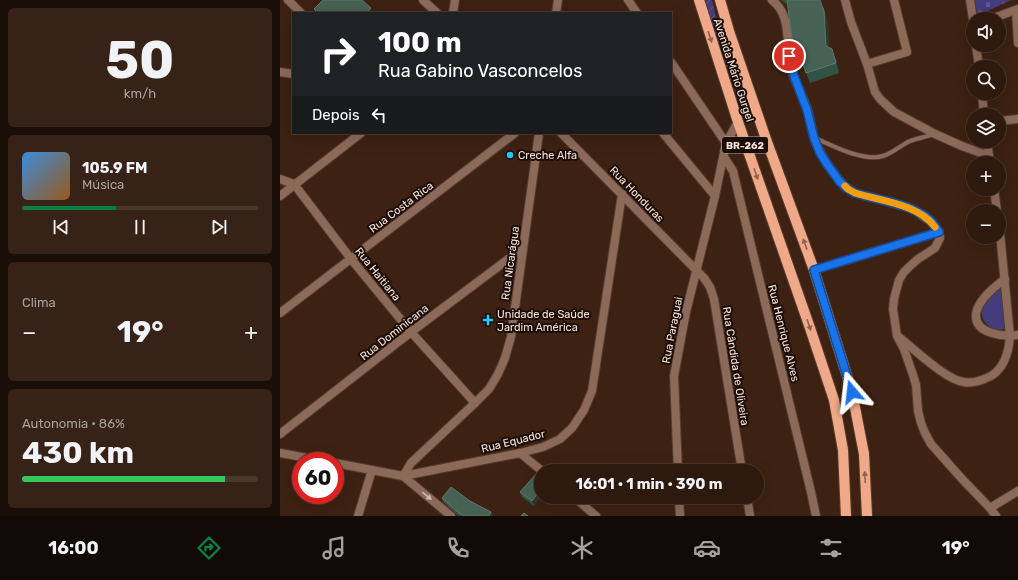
<!DOCTYPE html>
<html lang="pt">
<meta charset="utf-8">
<style>
:root{--surface:#2e190e;--page:#362217;--text:#f1f3f6;--muted:#a7a09e;--line:#49382e;--accent:#0b8043}
body{margin:0;font-family:Rubik,sans-serif;background:var(--page);color:var(--text);height:100vh;display:flex;flex-direction:column;font-size:15px;white-space:nowrap}
*{box-sizing:border-box;margin:0}
p{font-size:13px;color:var(--muted)}
.icon{flex:none;width:22px;height:22px;fill:none;stroke:currentColor;stroke-width:2;stroke-linecap:round;stroke-linejoin:round}
.map{position:relative;flex:1;overflow:hidden}
.panel{display:flex;flex-direction:column;gap:8px;padding:8px;background:#190e08;width:280px}
.panel>*{flex:none}
.guide{position:absolute;left:12px;top:12px;width:380px;height:122px;border-radius:0px;box-shadow:0 4px 16px #0002,0 0 0 1px var(--line);background:#202124;color:#fff;overflow:hidden}
.buttons{position:absolute;left:686px;top:12px;display:grid;gap:8px}
.buttons a{display:grid;place-items:center;width:40px;height:40px;border-radius:50%;background:var(--surface);box-shadow:0 4px 16px #0002,0 0 0 1px var(--line);font-size:20px}
.speed{position:absolute;left:12px;top:452px;display:flex;gap:8px;font-size:20px;font-weight:700;text-align:center}
.speed>*{display:grid;place-content:center;width:52px;height:52px;border-radius:50%;background:var(--surface);box-shadow:0 4px 16px #0002,0 0 0 1px var(--line);line-height:1}
.speed .limit{border:6px solid #d22;background:#fff;color:#111}
.pin{position:absolute;display:grid;place-items:center;width:34px;height:34px;color:#fff;margin:-17px;border:2px solid #fff;border-radius:50%;box-shadow:0 1px 4px #0007}
.me{position:absolute;width:44px;margin:-22px;rotate:343deg;stroke-linejoin:round;filter:drop-shadow(0 0 3px #0008)}
.turn{display:flex;align-items:center;gap:14px;height:84px;padding:0 20px;font-size:18px}
.turn .icon{width:52px;height:52px;stroke-width:2.5}
.turn b{display:block;font-size:28px;line-height:34px}
.then{display:flex;align-items:center;height:38px;padding:0 20px;background:#0003;gap:8px;font-size:15px}
.big{font-size:30px;font-weight:700;line-height:1.1}
.panel .tile{flex:1;display:flex;flex-direction:column;justify-content:center;gap:6px;min-width:0;padding:0 14px;border-radius:6px;background:var(--page)}
.panel .dial{align-items:center;gap:0}
.dial b{font-size:52px;line-height:1}
.song{display:flex;align-items:center;gap:12px}
.cover{width:48px;height:48px;border-radius:6px;background:linear-gradient(135deg,hsl(210 70% 55%),hsl(30 70% 35%))}
.played{height:4px;border-radius:2px;background:linear-gradient(90deg,var(--accent) 40%,var(--line) 40%)}
.keys{display:flex;justify-content:space-around;direction:ltr}
.heat{display:flex;justify-content:space-between;align-items:center;font-size:22px;direction:ltr}
.charge{height:6px;border-radius:3px;background:linear-gradient(90deg,#34c759 86%,var(--line) 0)}
.trip{position:absolute;left:254px;top:464px;width:230px;height:40px;border-radius:20px;background:var(--surface);box-shadow:0 4px 16px #0002,0 0 0 1px var(--line);font-weight:700;line-height:40px;text-align:center}
.tab-bar{display:flex;height:64px;justify-content:space-around;align-items:center;background:#120a06;color:var(--muted)}
.tab-bar .icon{width:28px;height:28px}
.tab-bar .current{color:var(--accent)}
.tab-bar b{font-size:18px;color:var(--text)}
main{display:flex;flex:1;min-height:0}
.map>svg:first-child{display:block}
.cemetery{fill:url(#cemetery-stones)}
.park{fill:#443c7b}
.garden{fill:url(#garden-furrows)}
.lines{fill:none;stroke-linecap:round;stroke-linejoin:round}
.service-casing{stroke:#573c2e;stroke-width:5.5}
.minor-casing{stroke:#573c2e;stroke-width:10}
.primary-casing{stroke:#573c2e;stroke-width:12}
.service{stroke:#8c6a5a;stroke-width:4}
.minor{stroke:#8c6a5a;stroke-width:8}
.primary{stroke:#efa988;stroke-width:10}
.wall{fill:#315345}
.shaded-wall{fill:#2d382a}
.building{fill:#466255;stroke:#62766a}
.oneway{fill:#90634e}
.oneway2{fill:#d2b9ad}
.route-casing{stroke:#114b97;stroke-width:10}
.route{stroke:#1a73e8;stroke-width:7}
.slow{stroke:#f59e0b;stroke-width:7}
.poi-dot{fill:#23c9fe;stroke:#1b0e08;stroke-width:1.5}
.labels{text-anchor:middle;stroke-width:4;stroke-linejoin:round;paint-order:stroke}
.shield{fill:#1b0e08;stroke:#b5a39b;stroke-width:1}
.shield-label{font-size:10px;font-weight:bold;fill:#f7e3da}
.street-label{font-size:11px;fill:#f7e3da;stroke:#1b0e08}
.poi-label{font-size:11px;fill:#f7e3da;stroke:#1b0e08;text-anchor:start}
</style>
<main>
<section class="panel">
<div class="tile dial"><b>50</b><p>km/h</p></div>
<div class="tile">
<div class="song"><i class="cover"></i><div><b>105.9 FM</b><p>Música</p></div></div>
<div class="played"></div>
<div class="keys"><svg class="icon" aria-label="previous" viewBox="0 0 24 24"><path d="M18 5L8 12l10 7zM5 5v14"/></svg><svg class="icon" aria-label="pause" viewBox="0 0 24 24"><path d="M8 5v14M16 5v14"/></svg><svg class="icon" aria-label="next" viewBox="0 0 24 24"><path d="M6 5l10 7-10 7zM19 5v14"/></svg></div>
</div>
<div class="tile"><p>Clima</p>
<div class="heat"><a>−</a><b class="big">19°</b><a>+</a></div>
</div>
<div class="tile"><p>Autonomia · 86%</p><b class="big">430 km</b><div class="charge"></div></div>
</section>
<div class="map">
<svg width="738" height="516" viewBox="0 0 738 516">
<defs>
<pattern id="cemetery-stones" width="16" height="16" patternUnits="userSpaceOnUse"><rect width="16" height="16" fill="#443c7b"/><path d="M2 7V4a2 2 0 0 1 4 0v3zM10 15v-3a2 2 0 0 1 4 0v3z" fill="#60588d"/></pattern>
<pattern id="garden-furrows" width="10" height="10" patternUnits="userSpaceOnUse"><rect width="10" height="10" fill="#443c7b"/><path d="M-1 1l2-2M0 10L10 0M9 11l2-2" fill="none" stroke="#60588d"/></pattern>
</defs>
<rect width="100%" height="100%" fill="#3d2112"/>
<polygon class="cemetery" points="695,0 731,0 697,16"/>
<path class="park" d="M722,286L726,329C725,329 720,330 720,330C709,330 698,318 703,308C707,299 715,293 722,286Z"/>
<polygon class="garden" points="424,0 432,0 452,82 447,84"/>
<g class="lines">
<g class="service-casing">
<path id="service" d="M535,138C553,146 583,162 603,156C613,153 621,145 630,141C638,138 646,137 654,134"/>
</g>
<g class="minor-casing">
<g id="minor">
<polyline points="8,0 21,13"/>
<polyline points="143,0 157,13"/>
<polyline points="348,0 357,13"/>
<path d="M492,0C513,16 505,46 511,69C515,82 522,95 527,108C530,118 531,128 534,138C539,152 546,163 555,175C559,179 562,185 567,188C570,190 573,191 575,193L627,207L636,211L651,222L659,232L660,238L655,248L638,259L630,266L624,272L619,280L614,299L613,309L617,336L624,349L633,375L636,385L638,411L641,423L645,433L651,444L683,480L710,508L716,516"/>
<polyline points="565,0 571,22 587,64 595,92 600,99 614,112 655,134 682,146 709,156"/>
<polyline points="690,0 693,19"/>
<polyline points="736,10 738,43"/>
<polyline points="173,13 175,0"/>
<polyline points="276,13 278,0"/>
<polyline points="711,19 738,9"/>
<polyline points="696,45 699,67"/>
<polyline points="391,62 446,143 458,122"/>
<polyline points="587,64 627,52 614,0"/>
<polyline points="0,72 13,74"/>
<polyline points="702,93 704,115"/>
<polyline points="719,121 738,119"/>
<polyline points="281,133 424,278 430,287 434,299 462,471"/>
<polyline points="383,133 435,196"/>
<polyline points="707,141 710,163"/>
<polyline points="444,157 453,171 531,492 536,516"/>
<polyline points="0,179 14,184 71,259 131,332 195,403"/>
<polyline points="714,189 717,211"/>
<polyline points="0,196 81,133"/>
<polyline points="534,270 659,232"/>
<path d="M725,279C714,287 698,300 696,314C694,334 724,337 738,335"/>
<polyline points="0,313 235,133"/>
<path d="M619,337C634,349 666,380 684,382C693,384 703,380 711,376C724,368 729,351 730,336L719,223"/>
<polyline points="0,434 131,332 243,248"/>
<polyline points="0,453 44,461"/>
<polyline points="240,453 262,471"/>
<polyline points="55,463 123,476 240,453 263,447 280,439 292,428 304,410 312,391 342,194"/>
<polyline points="398,471 394,376 406,312 435,196 446,143"/>
<polyline points="123,476 131,463 195,403 209,389 218,374 225,358 231,337 259,133"/>
<polyline points="123,476 171,516"/>
<polyline points="294,497 316,516"/>
<polyline points="399,497 400,516"/>
<polyline points="467,497 470,516"/>
<polyline points="710,508 738,491"/>
<polyline points="78,516 92,470"/>
</g>
</g>
<g class="primary-casing">
<g id="primary">
<polyline points="419,0 458,122 530,328 554,400 563,450 566,516"/>
<polyline points="440,0 449,31 486,139 534,270 572,392 584,454 587,516"/>
</g>
</g>
<use href="#service" class="service"/>
<use href="#minor" class="minor"/>
<use href="#primary" class="primary"/>
</g>
<g class="wall">
<polygon points="501,0 540,0 548,21 549,48 556,59 559,73 530,83 523,65 517,66 514,56 508,5"/>
<polygon points="261,477 261,496 254,506 242,497 240,492"/>
<polygon points="162,498 190,501 211,512 213,516 178,516 163,502"/>
</g>
<g class="shaded-wall">
<polygon points="91,8 92,13 86,13"/>
<polygon points="544,11 548,21 549,56 546,46"/>
<polygon points="552,49 556,59 559,73 556,63"/>
<polygon points="261,489 261,496 254,506 252,501"/>
<polygon points="211,512 213,516 209,516"/>
</g>
<g class="building">
<polygon points="43,0 82,0 91,8 86,13 38,13 34,9"/>
<polygon points="507,0 540,0 544,11 546,46 552,49 556,63 526,73 520,55 514,56"/>
<polygon points="257,473 261,477 261,489 252,501 240,492"/>
<polygon points="171,487 190,501 211,512 209,516 184,516 179,513 162,498"/>
<polygon points="244,513 248,516 241,516"/>
</g>
<defs><path id="oneway-solid" d="M-6-.8H1V-3.2L6.5 0L1 3.2V.8H-6Z"/></defs>
<g class="oneway">
<use href="#oneway-solid" transform="translate(430 37) rotate(72)"/>
<use href="#oneway-solid" transform="translate(476 174) rotate(71)"/>
<use href="#oneway-solid" transform="translate(525 244) rotate(-110)"/>
<use href="#oneway-solid" transform="translate(529 325) rotate(71)"/>
<use href="#oneway-solid" transform="translate(585 477) rotate(-93)"/>
</g>
<use class="oneway2" href="#oneway-solid" transform="translate(147 496) rotate(39)"/>
<g class="lines">
<g class="route-casing">
<path id="route" d="M509,56L511,68L527,110L534,138L540,153L547,164L560,182L568,189L575,193C599,200 633,204 651,221C654,224 656,228 659,232L534,270L572,392"/>
</g>
<use href="#route" class="route"/>
<path class="slow" d="M565,186L568,189L575,193C601,201 638,204 655,227"/>
</g>
<g class="poi-dot">
<circle cx="230" cy="155" r="4"/>
<path d="M206 314h4v4h4v4h-4v4h-4v-4h-4v-4h4z"/>
</g>
<g class="labels">
<rect class="shield" x="442" y="137" width="46" height="16" rx="3"/>
<g class="shield-label">
<text x="465" y="149">BR-262</text>
</g>
<g class="street-label">
<text transform="translate(454 70) rotate(72)" y="4">Avenida Mário Gurgel</text>
<text transform="translate(357 194) rotate(46)" y="4">Rua Honduras</text>
<text transform="translate(121 207) rotate(-37)" y="4">Rua Costa Rica</text>
<text transform="translate(230 263) rotate(-82)" y="4">Rua Nicarágua</text>
<text transform="translate(98 274) rotate(51)" y="4">Rua Haitiana</text>
<text transform="translate(392 330) rotate(-79)" y="4">Rua Paraguai</text>
<text transform="translate(114 332) rotate(-38)" y="4">Rua Dominicana</text>
<text transform="translate(504 333) rotate(76)" y="4">Rua Henrique Alves</text>
<text transform="translate(456 366) rotate(81)" y="4">Rua Cândida de Oliveira</text>
<text transform="translate(233 441) rotate(-14)" y="4">Rua Equador</text>
</g>
<g class="poi-label">
<text x="238" y="159">Creche Alfa</text>
<text x="217" y="318">Unidade de Saúde<tspan x="217" dy="13">Jardim América</tspan></text>
</g>
</g>
</svg>
<div class="buttons">
<a><svg class="icon" aria-label="sound" viewBox="0 0 24 24"><path d="M4 9h4l5-4v14l-5-4H4zM17 9q2 3 0 6"/></svg></a>
<a><svg class="icon" aria-label="search" viewBox="0 0 24 24"><circle cx="10" cy="10" r="6"/><path d="M15 15l6 6"/></svg></a>
<a><svg class="icon" aria-label="layers" viewBox="0 0 24 24"><path d="M12 4l9 5-9 5-9-5zM3 14l9 5 9-5"/></svg></a>
<a>+</a>
<a>−</a>
</div>
<div class="speed"><div class="limit">60</div></div>
<div class="pin" style="left:509px;top:56px;background:#d93025"><svg class="icon" aria-label="arrive" viewBox="0 0 24 24"><path d="M6 21V4h12l-3 4 3 4H6"/></svg></div>
<svg class="me" style="left:572px;top:392px" viewBox="-20 -20 40 40"><path d="M0-17L14 15 0 8-14 15z" fill="#1a73e8" stroke="#fff" stroke-width="4"/></svg>
<div class="trip">16:01 · 1 min · 390 m</div>
<div class="guide">
<div class="turn"><svg class="icon" aria-label="right" viewBox="0 0 24 24"><path d="M7 20v-9h11M14 6l5 5-5 5"/></svg><div><b>100 m</b>Rua Gabino Vasconcelos</div></div>
<div class="then">Depois<svg class="icon" aria-label="left" viewBox="0 0 24 24"><path d="M17 20v-9H6M10 6l-5 5 5 5"/></svg></div>
</div>
</div>
</main>
<nav class="tab-bar">
<b>16:00</b>
<svg class="icon current" aria-label="directions" viewBox="0 0 24 24"><path d="M12 3l9 9-9 9-9-9zM9 14v-3h6M13 9l2 2-2 2"/></svg>
<svg class="icon" aria-label="music" viewBox="0 0 24 24"><path d="M9 18V5l10-2v13"/><circle cx="6" cy="18" r="3"/><circle cx="16" cy="16" r="3"/></svg>
<svg class="icon" aria-label="phone" viewBox="0 0 24 24"><path d="M5 4h4l2 5-3 2q2 4 5 5l2-3 5 2v4C11 20 4 13 5 4z"/></svg>
<svg class="icon" aria-label="climate" viewBox="0 0 24 24"><path d="M12 3v18M4 7l16 10M4 17L20 7"/></svg>
<svg class="icon" aria-label="car" viewBox="0 0 24 24"><path d="M5 17H2v-5l4-1 3-4h7l3 4 3 1v5h-3M9 17h6M6 11h13"/><circle cx="7" cy="17" r="2"/><circle cx="17" cy="17" r="2"/></svg>
<svg class="icon" aria-label="filters" viewBox="0 0 24 24"><path d="M4 7h16M4 17h16"/><circle cx="9" cy="7" r="2"/><circle cx="15" cy="17" r="2"/></svg>
<b>19°</b>
</nav>
